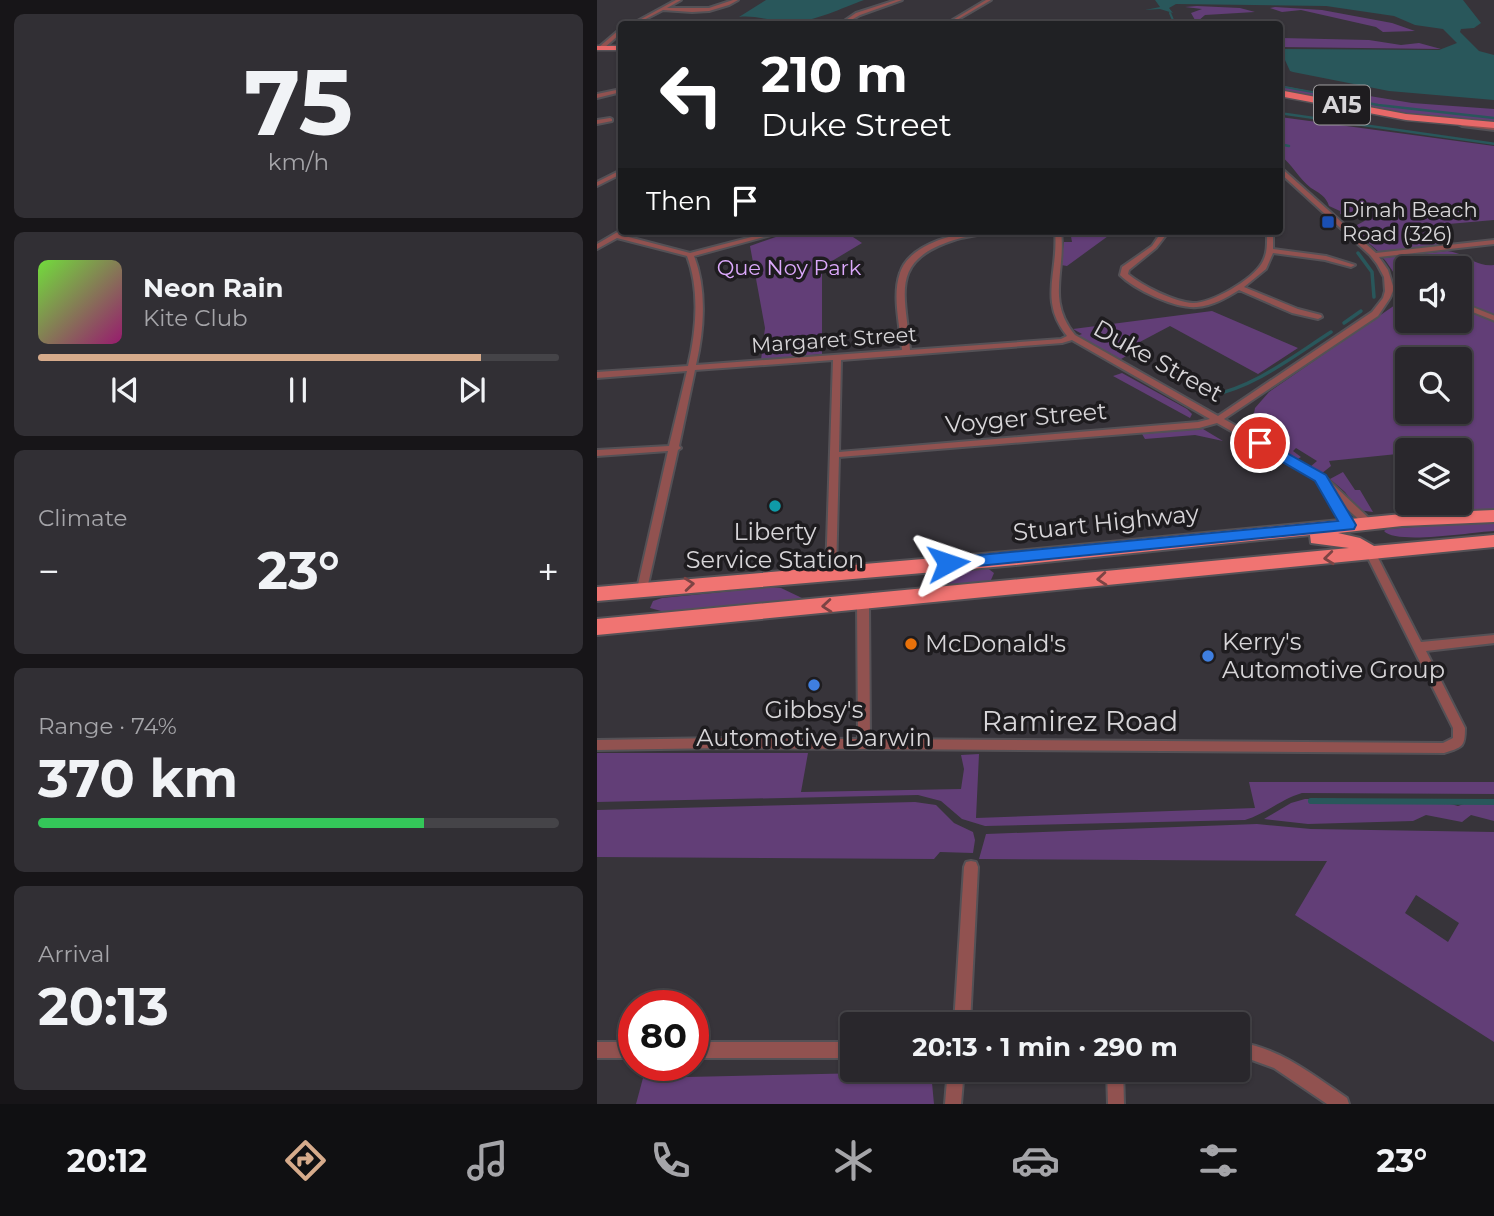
<!DOCTYPE html>
<meta charset="utf-8">
<style>
:root{--surface:#29272c;--page:#312f34;--text:#f1f3f6;--muted:#a5a5a9;--line:#454448;--accent:#d6ab8b}
body{margin:0;font-family:Montserrat,sans-serif;background:var(--page);color:var(--text);height:100vh;display:flex;flex-direction:column;font-size:26px;white-space:nowrap}
*{box-sizing:border-box;margin:0}
p{font-size:23px;color:var(--muted)}
.icon{flex:none;width:38px;height:38px;fill:none;stroke:currentColor;stroke-width:2;stroke-linecap:round;stroke-linejoin:round}
.map{position:relative;flex:1;overflow:hidden}
.drawer{display:flex;flex-direction:column;gap:14px;padding:14px;background:#171518;width:597px}
.drawer>*{flex:none}
.top-card{position:absolute;left:21px;top:21px;width:665px;height:214px;border-radius:7px;box-shadow:0 2px 5px #0004,0 0 0 2px var(--line);background:#202124;color:#fff;overflow:hidden}
.fabs{position:absolute;left:798px;top:256px;display:grid;gap:14px}
.fabs a{display:grid;place-items:center;width:77px;height:77px;border-radius:7px;background:var(--surface);box-shadow:0 2px 5px #0004,0 0 0 2px var(--line);font-size:35px}
.speed{position:absolute;left:21px;top:990px;display:flex;gap:14px;font-size:35px;font-weight:700;text-align:center}
.speed>*{display:grid;place-content:center;width:91px;height:91px;border-radius:50%;background:var(--surface);box-shadow:0 2px 5px #0004,0 0 0 2px var(--line);line-height:1}
.speed .limit{border:10px solid #d22;background:#fff;color:#111}
.pin{position:absolute;display:grid;place-items:center;width:60px;height:60px;color:#fff;margin:-30px;border:4px solid #fff;border-radius:50%;box-shadow:0 2px 7px #0007}
.me{position:absolute;width:77px;margin:-38px;rotate:85deg;stroke-linejoin:round;filter:drop-shadow(0 0 5px #0008)}
.turn{display:flex;align-items:center;gap:24px;height:147px;padding:0 28px;font-size:32px}
.turn .icon{width:91px;height:91px;stroke-width:2.5}
.turn b{display:block;font-size:49px;line-height:60px}
.then{display:flex;align-items:center;height:66px;padding:0 28px;background:#0003;gap:14px;font-size:26px}
.big{font-size:52px;font-weight:700;line-height:1.1}
.drawer .tile{flex:1;display:flex;flex-direction:column;justify-content:center;gap:10px;min-width:0;padding:0 24px;border-radius:10px;background:var(--page)}
.drawer .dial{align-items:center;gap:0}
.dial b{font-size:91px;line-height:1}
.song{display:flex;align-items:center;gap:21px}
.cover{width:84px;height:84px;border-radius:10px;background:linear-gradient(135deg,hsl(100 70% 55%),hsl(320 70% 35%))}
.played{height:7px;border-radius:4px;background:linear-gradient(90deg,var(--accent) 85%,var(--line) 85%)}
.keys{display:flex;justify-content:space-around;direction:ltr}
.heat{display:flex;justify-content:space-between;align-items:center;font-size:38px;direction:ltr}
.charge{height:10px;border-radius:5px;background:linear-gradient(90deg,#34c759 74%,var(--line) 0)}
.trip{position:absolute;left:243px;top:1012px;width:410px;height:70px;border-radius:7px;background:var(--surface);box-shadow:0 2px 5px #0004,0 0 0 2px var(--line);font-weight:700;line-height:70px;text-align:center}
.menu{display:flex;height:112px;justify-content:space-around;align-items:center;background:#101012;color:var(--muted)}
.menu .icon{width:49px;height:49px}
.menu .active{color:var(--accent)}
.menu b{font-size:32px;color:var(--text)}
main{display:flex;flex:1;min-height:0}
.map>svg:first-child{display:block}
.green{fill:#623e77;fill-rule:evenodd}
.water{fill:#29575b}
.lines{fill:none;stroke-linecap:round;stroke-linejoin:round}
.stream-far4{stroke:#29575b;stroke-width:2}
.stream-far3{stroke:#29575b;stroke-width:2.5}
.stream-far2{stroke:#29575b;stroke-width:3.5}
.stream-far1{stroke:#29575b;stroke-width:5}
.stream{stroke:#29575b;stroke-width:6}
.minor-casing{stroke:#545156;stroke-width:4}
.tertiary-casing{stroke:#545156;stroke-width:4}
.primary-casing{stroke:#545156;stroke-width:3}
.trunk-casing{stroke:#545156;stroke-width:4}
.minor{fill:#915250;fill-rule:evenodd}
.tertiary{fill:#915250;fill-rule:evenodd}
.primary{fill:#e76868;fill-rule:evenodd}
.trunk{fill:#f07472;fill-rule:evenodd}
.oneway{stroke:#7c4444}
.route{fill:#1a73e8;stroke:#114b97;stroke-width:2}
.transit-dot{fill:#1a4fb4;stroke:#1e1c1f;stroke-width:2.5}
.culture-dot{fill:#0f9aa8;stroke:#1e1c1f;stroke-width:2.5}
.food-dot{fill:#e8710a;stroke:#1e1c1f;stroke-width:2.5}
.shop-dot{fill:#3f7fe0;stroke:#1e1c1f;stroke-width:2.5}
.labels{text-anchor:middle;stroke-width:7;stroke-linejoin:round;paint-order:stroke}
.far-poi-label{font-size:21px;fill:#d7d5d8;stroke:#1e1c1f;text-anchor:start}
.far-park-label{font-size:21px;fill:#dca9fc;stroke:#1e1c1f}
.far-street-label{font-size:21px;fill:#d7d5d8;stroke:#1e1c1f}
.shield{fill:#1e1c1f;stroke:#a09ea0;stroke-width:2}
.shield-label{font-size:23px;font-weight:bold;fill:#d7d5d8}
.street-label{font-size:24px;fill:#d7d5d8;stroke:#1e1c1f}
.poi-label{font-size:24px;fill:#d7d5d8;stroke:#1e1c1f}
.near-street-label{font-size:28px;fill:#d7d5d8;stroke:#1e1c1f}
</style>
<main>
<section class="drawer">
<div class="tile dial"><b>75</b><p>km/h</p></div>
<div class="tile">
<div class="song"><i class="cover"></i><div><b>Neon Rain</b><p>Kite Club</p></div></div>
<div class="played"></div>
<div class="keys"><svg class="icon" aria-label="previous" viewBox="0 0 24 24"><path d="M18 5L8 12l10 7zM5 5v14"/></svg><svg class="icon" aria-label="pause" viewBox="0 0 24 24"><path d="M8 5v14M16 5v14"/></svg><svg class="icon" aria-label="next" viewBox="0 0 24 24"><path d="M6 5l10 7-10 7zM19 5v14"/></svg></div>
</div>
<div class="tile"><p>Climate</p>
<div class="heat"><a>−</a><b class="big">23°</b><a>+</a></div>
</div>
<div class="tile"><p>Range · 74%</p><b class="big">370 km</b><div class="charge"></div></div>
<div class="tile"><p>Arrival</p><b class="big">20:13</b></div>
</section>
<div class="map">
<svg width="898" height="1104" viewBox="0 0 898 1104">
<rect width="100%" height="100%" fill="#37343a"/>
<g class="green">
<polygon points="600,6 643,8 658,12 608,15 601,21 598,20 594,13 605,9 588,7"/>
<polygon points="678,7 725,10 795,23 818,31 786,32 779,27 704,10 685,12 673,8"/>
<polygon points="685,38 772,40 804,45 822,43 844,49 683,47 683,39"/>
<polygon points="682,85 727,94 736,90 815,103 897,109 897,123 809,114 683,90"/>
<path d="M683,117L897,146V220L840,225L829,236L845,246L782,252L751,225H760L771,219C762,215 753,218 743,214V211L732,206C729,196 722,193 714,188C702,179 695,164 683,155Z"/>
<polygon points="196,231 247,231 265,243 225,267 225,354 164,360 168,328 153,246"/>
<polygon points="473,231 518,231 470,266 464,265 467,242 475,242"/>
<path d="M850,251C870,253 877,267 897,265V315L863,301V268H810V287C800,282 794,266 786,258Z"/>
<path d="M803,295L810,296V320H863V307L897,322V509L822,510L820,507L871,502L863,489V450H810V453L732,461L734,466L724,474L713,467L720,461L699,448L696,451L704,457L701,459L669,440L655,424L658,408L672,392L798,305ZM810,359H863V411H810Z"/>
<polygon points="615,311 701,348 661,374 573,326 522,353 529,356 521,361 480,336 485,334 476,329"/>
<polygon points="525,373 590,409 595,414 593,418 516,376"/>
<polygon points="606,429 626,441 598,435 548,439 545,434"/>
<polygon points="746,472 758,490 763,490 776,512 761,510 748,492 733,479"/>
<path d="M897,521V531C876,532 799,545 787,531L790,529Z"/>
<polygon points="389,567 397,573 394,580 387,583 351,587 351,584 372,569"/>
<polygon points="174,587 184,588 205,598 205,601 75,614 53,608 56,601 65,598"/>
<path d="M0,753H211L204,792L364,789L367,769L364,755L382,754L379,818L658,808L652,782H897L898,794L705,793C684,799 669,814 648,820L388,826L365,819L344,801L321,795L0,802Z"/>
<polygon points="708,799 835,799 861,806 878,800 897,802 897,821 874,815 865,822 829,815 816,821 711,824 667,819 694,803"/>
<polygon points="318,802 339,805 357,823 376,832 378,840 376,853 343,852 337,859 0,857 0,810"/>
<path d="M660,824L714,829L897,832V1042L698,915L730,861L382,859L389,834ZM819,895L862,923L851,942L808,913Z"/>
<polygon points="317,1072 326,1074 335,1083 337,1104 39,1104 46,1078"/>
</g>
<g class="water">
<path d="M169,0H267C244,8 216,23 191,22C176,21 157,15 142,17Z"/>
<polygon points="558,0 866,0 884,23 877,28 864,29 863,32 882,51 897,55 897,100 792,91 696,72 693,71 683,49 842,50 860,43 846,29 818,25 797,16 729,6 579,4 572,8 576,13 563,9 548,10 563,7"/>
</g>
<g class="lines">
<g class="stream-far4">
<polyline points="573,13 576,20 574,24"/>
<polyline points="682,86 737,96"/>
</g>
<g class="stream-far3">
<polyline points="728,95 781,105 898,118"/>
<polyline points="682,113 898,144"/>
<polyline points="682,144 692,146"/>
</g>
<g class="stream-far2">
<polyline points="761,253 775,272 777,297"/>
<polyline points="747,323 764,311"/>
<path d="M612,396C658,387 695,357 734,332"/>
</g>
<polyline class="stream-far1" points="714,801 738,801"/>
<polyline class="stream" points="714,801 898,802"/>
<g class="minor-casing">
<g id="minor">
<polygon points="79,0 84,0 70,8 112,8 136,0 141,0 132,5 112,11 95,12 66,10 39,24 35,24"/>
<polygon points="299,0 305,0 263,15 247,24 243,24 259,13"/>
<polygon points="389,0 394,0 353,24 349,24"/>
<polygon points="22,30 24,30 24,33 6,49 2,49 2,47"/>
<polygon points="682,75 685,76 685,78 682,79"/>
<polygon points="24,89 24,92 0,98 0,94"/>
<polygon points="13,118 15,119 15,121 0,124 0,120"/>
<path d="M682,166L779,253L898,240V244L782,257L791,270L796,286L810,289V293L796,291L793,298L781,316L627,419L727,476L777,523L776,525H768L746,505L757,525L756,527H748L726,489L728,487L721,480L620,423L602,428L242,457L239,573L234,577L229,573L236,360L98,370L82,446L84,448L81,450L50,589L49,592H41L40,589L71,451L0,456V450L72,446L90,371L0,378V372L91,366C99,332 103,290 90,256L20,238L0,249V244L24,230L28,232L24,235L93,253L178,231H189L97,256C110,289 107,331 99,365L305,350C303,326 295,296 303,273C313,242 365,231 393,231C383,236 369,236 357,240C291,261 309,294 313,350L464,339L470,336C441,300 462,272 458,231H464C469,272 449,300 478,335L621,416L775,312L786,298L788,291L787,277L780,264L773,255L682,172ZM475,340L613,419L601,422L242,452L244,360L465,343Z"/>
<polygon points="24,170 24,174 0,186 0,182"/>
<path d="M565,231H572L559,248L532,270L531,274C546,286 577,302 596,303C615,303 655,280 665,263C671,253 670,242 670,231H676V249L729,256L758,265L754,267L728,260L676,253L669,269L647,287L701,309L724,315L725,317L721,319L695,313L642,290C629,298 615,306 600,307C579,309 538,290 523,275L525,267L555,246Z"/>
<polygon points="863,302 898,316 898,321 863,307"/>
<path d="M774,550L779,554L824,642L898,635V643L829,651L868,728C868,748 865,747 847,753L126,748L0,750V740L126,738L261,739L260,602L262,599H270L272,602L273,739L846,743L856,738V728L769,554Z"/>
<polygon points="374,861 379,862 381,867 373,1024 357,1024 367,867 369,862"/>
<rect x="0" y="1042" width="37" height="16"/>
<rect x="96" y="1042" width="160" height="16"/>
<path d="M640,1042C683,1048 715,1074 750,1098L752,1104H730L677,1068L655,1060L640,1058Z"/>
<polygon points="351,1069 367,1069 364,1104 348,1104"/>
<polygon points="510,1069 526,1069 527,1104 511,1104"/>
</g>
</g>
<g class="tertiary-casing">
<polygon id="tertiary" points="862,122 898,126 898,130 865,126 861,124"/>
</g>
<g class="primary-casing">
<g id="primary">
<rect x="0" y="46" width="24" height="4"/>
<polygon points="682,90 809,114 898,122 898,128 809,120 682,96"/>
</g>
</g>
<g class="trunk-casing">
<polygon id="trunk" points="898,510 898,522 805,526 741,533 763,538 777,546 898,535 898,547 0,635 0,619 752,548 714,543 713,535 408,566 0,601 0,587 408,552 805,514"/>
</g>
<use href="#minor" class="minor"/>
<use href="#tertiary" class="tertiary"/>
<use href="#primary" class="primary"/>
<use href="#trunk" class="trunk"/>
</g>
<defs><path id="oneway-chevron" d="M-2-3.5L2.5 0L-2 3.5" fill="none" stroke-width="1.6" stroke-linecap="round" stroke-linejoin="round" transform="scale(1.75)"/></defs>
<g class="oneway">
<use href="#oneway-chevron" transform="translate(732 558) rotate(174)"/>
<use href="#oneway-chevron" transform="translate(505 579) rotate(175)"/>
<use href="#oneway-chevron" transform="translate(92 584) rotate(-5)"/>
<use href="#oneway-chevron" transform="translate(230 606) rotate(175)"/>
</g>
<polygon class="route" points="663,438 729,475 759,525 757,529 351,569 343,563 351,558 741,521 718,481 658,446 658,440"/>
<rect class="transit-dot" x="724" y="215" width="14" height="14" rx="3.5"/>
<circle class="culture-dot" cx="178" cy="506" r="7"/>
<circle class="food-dot" cx="314" cy="644" r="7"/>
<g class="shop-dot">
<circle cx="611" cy="656" r="7"/>
<circle cx="217" cy="685" r="7"/>
</g>
<g class="labels">
<g class="far-poi-label">
<text x="745" y="217">Dinah Beach<tspan x="745" dy="24">Road (326)</tspan></text>
</g>
<g class="far-park-label">
<text x="192" y="275">Que Noy Park</text>
</g>
<g class="far-street-label">
<text transform="translate(237 340) rotate(-4)" y="7">Margaret Street</text>
</g>
<rect class="shield" x="717" y="85.5" width="56" height="39" rx="5"/>
<g class="shield-label">
<text x="745" y="113">A15</text>
</g>
<g class="street-label">
<text transform="translate(561 361) rotate(29)" y="8">Duke Street</text>
<text transform="translate(429 418) rotate(-5)" y="8">Voyger Street</text>
<text transform="translate(509 523) rotate(-6)" y="8">Stuart Highway</text>
</g>
<g class="poi-label">
<text x="178" y="540">Liberty<tspan x="178" dy="28">Service Station</tspan></text>
<text x="625" y="650" text-anchor="start">Kerry's<tspan x="625" dy="28">Automotive Group</tspan></text>
<text x="328" y="652" text-anchor="start">McDonald's</text>
<text x="217" y="718">Gibbsy's<tspan x="217" dy="28">Automotive Darwin</tspan></text>
</g>
<g class="near-street-label">
<text x="483" y="731">Ramirez Road</text>
</g>
</g>
</svg>
<div class="fabs">
<a><svg class="icon" aria-label="sound" viewBox="0 0 24 24"><path d="M4 9h4l5-4v14l-5-4H4zM17 9q2 3 0 6"/></svg></a>
<a><svg class="icon" aria-label="search" viewBox="0 0 24 24"><circle cx="10" cy="10" r="6"/><path d="M15 15l6 6"/></svg></a>
<a><svg class="icon" aria-label="layers" viewBox="0 0 24 24"><path d="M12 4l9 5-9 5-9-5zM3 14l9 5 9-5"/></svg></a>
</div>
<div class="speed"><div class="limit">80</div></div>
<div class="pin" style="left:663px;top:443px;background:#d93025"><svg class="icon" aria-label="arrive" viewBox="0 0 24 24"><path d="M6 21V4h12l-3 4 3 4H6"/></svg></div>
<svg class="me" style="left:351px;top:563px" viewBox="-20 -20 40 40"><path d="M0-17L14 15 0 8-14 15z" fill="#1a73e8" stroke="#fff" stroke-width="4"/></svg>
<div class="trip">20:13 · 1 min · 290 m</div>
<div class="top-card">
<div class="turn"><svg class="icon" aria-label="left" viewBox="0 0 24 24"><path d="M17 20v-9H6M10 6l-5 5 5 5"/></svg><div><b>210 m</b>Duke Street</div></div>
<div class="then">Then<svg class="icon" aria-label="arrive" viewBox="0 0 24 24"><path d="M6 21V4h12l-3 4 3 4H6"/></svg></div>
</div>
</div>
</main>
<nav class="menu">
<b>20:12</b>
<svg class="icon active" aria-label="directions" viewBox="0 0 24 24"><path d="M12 3l9 9-9 9-9-9zM9 14v-3h6M13 9l2 2-2 2"/></svg>
<svg class="icon" aria-label="music" viewBox="0 0 24 24"><path d="M9 18V5l10-2v13"/><circle cx="6" cy="18" r="3"/><circle cx="16" cy="16" r="3"/></svg>
<svg class="icon" aria-label="phone" viewBox="0 0 24 24"><path d="M5 4h4l2 5-3 2q2 4 5 5l2-3 5 2v4C11 20 4 13 5 4z"/></svg>
<svg class="icon" aria-label="climate" viewBox="0 0 24 24"><path d="M12 3v18M4 7l16 10M4 17L20 7"/></svg>
<svg class="icon" aria-label="car" viewBox="0 0 24 24"><path d="M5 17H2v-5l4-1 3-4h7l3 4 3 1v5h-3M9 17h6M6 11h13"/><circle cx="7" cy="17" r="2"/><circle cx="17" cy="17" r="2"/></svg>
<svg class="icon" aria-label="filters" viewBox="0 0 24 24"><path d="M4 7h16M4 17h16"/><circle cx="9" cy="7" r="2"/><circle cx="15" cy="17" r="2"/></svg>
<b>23°</b>
</nav>
